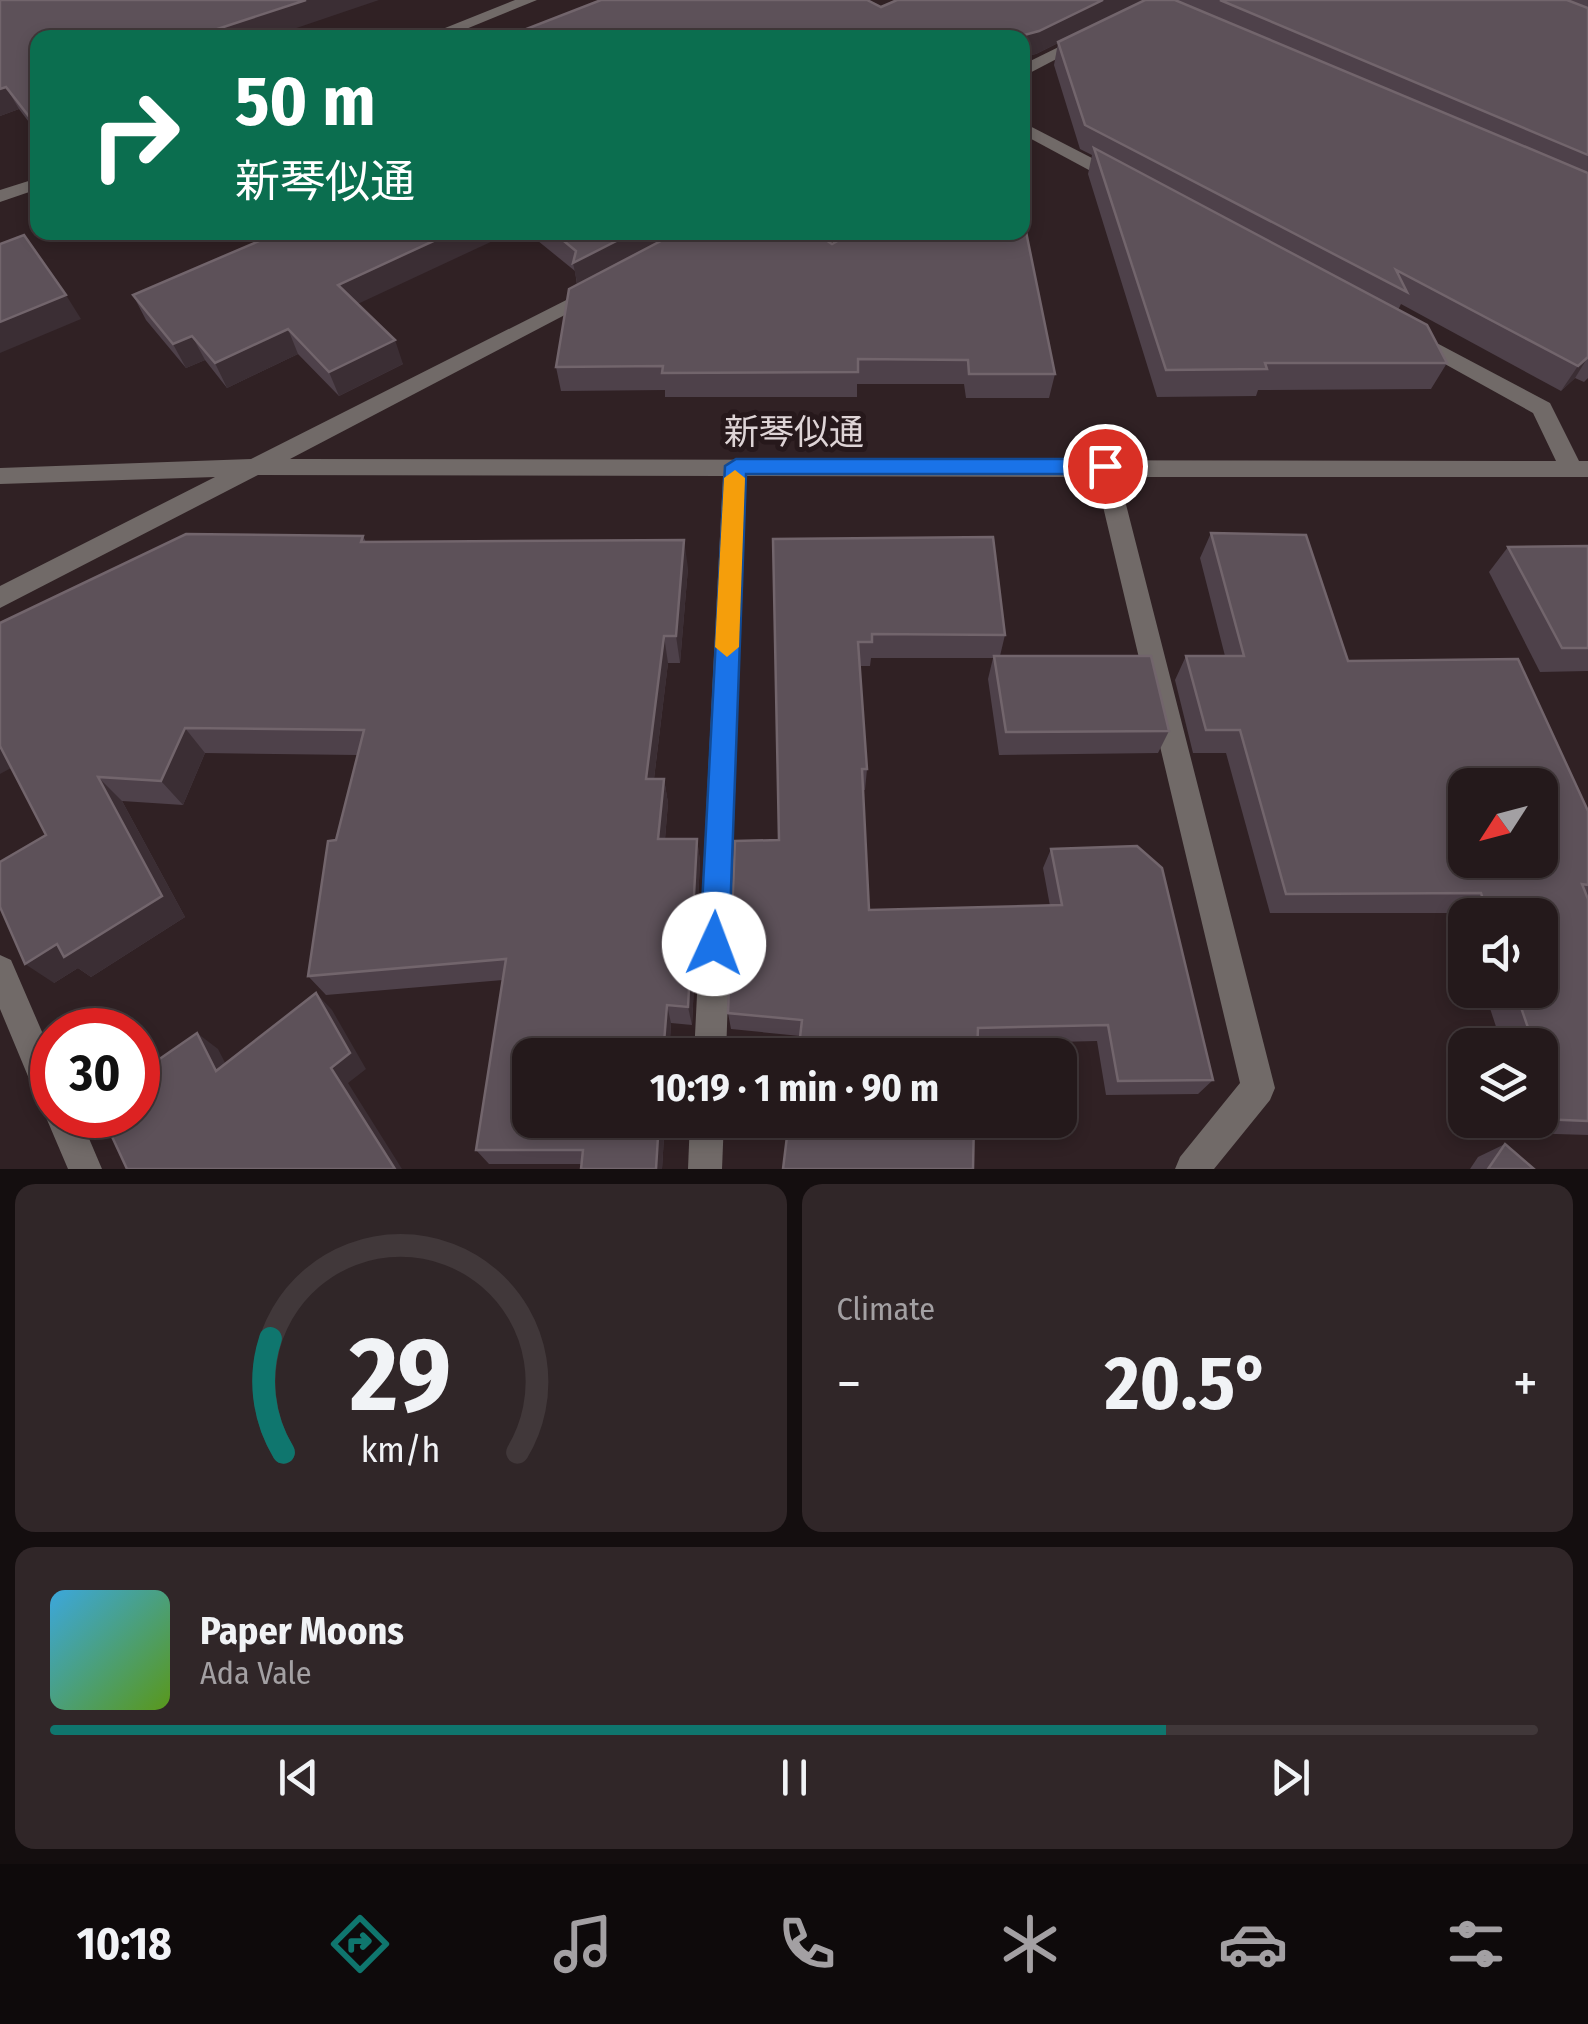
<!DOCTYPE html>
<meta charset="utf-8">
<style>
:root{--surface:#24191b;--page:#302628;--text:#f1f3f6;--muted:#a3a0a3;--line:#41383a;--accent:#0f766e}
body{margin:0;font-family:"Fira Sans Condensed","Noto Sans JP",sans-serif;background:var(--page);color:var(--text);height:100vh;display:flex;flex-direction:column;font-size:38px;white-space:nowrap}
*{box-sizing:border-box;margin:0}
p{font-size:32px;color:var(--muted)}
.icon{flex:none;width:55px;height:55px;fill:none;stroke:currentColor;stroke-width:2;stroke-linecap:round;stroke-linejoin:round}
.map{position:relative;height:1169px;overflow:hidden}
.side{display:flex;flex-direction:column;gap:15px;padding:15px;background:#140e0f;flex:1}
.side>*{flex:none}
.top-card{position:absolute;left:30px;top:30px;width:1000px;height:210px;border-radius:20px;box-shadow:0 5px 15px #0003,0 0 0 2px var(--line);background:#0b6e4f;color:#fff;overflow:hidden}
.needle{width:65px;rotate:234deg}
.fabs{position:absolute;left:1448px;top:768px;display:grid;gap:20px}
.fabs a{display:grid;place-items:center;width:110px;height:110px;border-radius:20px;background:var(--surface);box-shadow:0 5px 15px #0003,0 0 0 2px var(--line);font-size:50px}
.speed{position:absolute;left:30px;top:1008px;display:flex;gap:20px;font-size:50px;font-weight:700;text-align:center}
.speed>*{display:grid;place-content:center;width:130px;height:130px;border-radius:50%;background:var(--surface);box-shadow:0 5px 15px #0003,0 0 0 2px var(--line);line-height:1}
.speed .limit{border:15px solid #d22;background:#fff;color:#111}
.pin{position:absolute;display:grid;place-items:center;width:85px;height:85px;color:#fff;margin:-42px;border:5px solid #fff;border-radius:50%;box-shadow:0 2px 10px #0007}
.me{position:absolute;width:110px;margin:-55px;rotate:2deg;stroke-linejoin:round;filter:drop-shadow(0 0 8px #0008)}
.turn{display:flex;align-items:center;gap:35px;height:210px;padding:0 40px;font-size:45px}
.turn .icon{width:130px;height:130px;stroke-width:2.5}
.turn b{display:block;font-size:70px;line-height:85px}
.big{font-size:75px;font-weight:700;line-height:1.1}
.side .tile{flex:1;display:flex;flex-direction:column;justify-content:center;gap:15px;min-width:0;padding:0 35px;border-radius:20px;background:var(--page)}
.side .dial{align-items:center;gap:0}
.dial svg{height:260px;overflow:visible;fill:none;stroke:var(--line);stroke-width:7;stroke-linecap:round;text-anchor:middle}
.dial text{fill:var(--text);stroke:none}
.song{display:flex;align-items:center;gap:30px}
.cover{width:120px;height:120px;border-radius:15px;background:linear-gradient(135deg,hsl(200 70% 55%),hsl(90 70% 35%))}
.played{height:10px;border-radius:5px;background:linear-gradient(90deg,var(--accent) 75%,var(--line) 75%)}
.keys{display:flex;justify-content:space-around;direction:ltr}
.heat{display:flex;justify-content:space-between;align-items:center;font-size:55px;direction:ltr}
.side .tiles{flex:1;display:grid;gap:15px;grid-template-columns:1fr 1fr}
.tile:last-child{grid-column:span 2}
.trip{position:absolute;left:512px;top:1038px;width:565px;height:100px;border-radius:20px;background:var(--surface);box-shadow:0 5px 15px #0003,0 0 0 2px var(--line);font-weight:700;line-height:100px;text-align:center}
.tab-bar{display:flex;height:160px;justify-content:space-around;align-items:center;background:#0e0a0b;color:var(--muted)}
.tab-bar .icon{width:70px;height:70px}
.tab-bar .selected{color:var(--accent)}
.tab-bar b{font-size:45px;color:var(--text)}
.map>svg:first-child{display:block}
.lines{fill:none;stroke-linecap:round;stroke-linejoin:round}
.minor{fill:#716a68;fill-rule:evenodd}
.wall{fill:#4e414a}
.shaded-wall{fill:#3b2e34}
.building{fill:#5d5159;stroke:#72656c;stroke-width:2.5;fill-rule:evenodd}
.route{fill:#1a73e8;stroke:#114b97;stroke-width:2.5}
.slow{fill:#f59e0b}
.labels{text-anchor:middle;stroke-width:10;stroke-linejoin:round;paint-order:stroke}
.street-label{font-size:35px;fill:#ded4d6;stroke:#26181b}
</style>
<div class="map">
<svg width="1588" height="1169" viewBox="0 0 1588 1169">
<rect width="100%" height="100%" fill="#302124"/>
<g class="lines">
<g class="minor">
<polygon points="515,0 537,0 444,38 420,38"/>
<polygon points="1077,38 1091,41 1022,77 1022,65"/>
<polygon points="1022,122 1125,175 1128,179 1113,183 1022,134"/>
<polygon points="38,178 38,189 0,202 0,190"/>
<polygon points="594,286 601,288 601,296 290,459 1556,461 1533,413 1407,343 1407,333 1414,331 1550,403 1579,461 1588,461 1588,477 1119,477 1275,1088 1270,1100 1214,1169 1175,1169 1180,1157 1240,1083 1096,477 746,476 726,1055 694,1055 723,476 258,475 0,608 0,586 215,477 0,484 0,468 251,459"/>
<polygon points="0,955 11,960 52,1055 52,1115 79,1115 102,1169 68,1169 45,1115 48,1108 40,1105 0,1009"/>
<polygon points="690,1120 724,1120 722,1169 688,1169"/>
</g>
</g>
<g class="wall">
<polygon points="0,0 38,38 38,134 19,109 0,116"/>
<polygon points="1145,0 1588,0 1588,378 1584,382 1575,378 1561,391 1401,304 1398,310 1447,363 1431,389 1258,390 1256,396 1157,397 1088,174 1092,155 1080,149 1054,65 1058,43 1036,54 1022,57 1022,38 881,7"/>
<polygon points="527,232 814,232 1055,374 1049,398 966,398 964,384 857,384 857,397 665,397 665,390 561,391 556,367 577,285 575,271"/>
<polygon points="133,295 358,304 403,364 339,396 298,354 227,388 205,360 186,368 146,320"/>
<polygon points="1211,533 1348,661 1588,811 1588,1135 1497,1132 1505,1120 1540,1120 1540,1045 1502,1045 1484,990 1540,990 1540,915 1465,915 1465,933 1458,913 1270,913 1226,753 1193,753 1175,680 1186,656 1225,656 1200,558"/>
<polygon points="363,536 366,542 688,568 680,663 668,663 654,779 664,779 668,803 665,839 697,839 700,861 692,1025 671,1023 662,1169 581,1169 581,1164 489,1164 476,1150 503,980 326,995 308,976 336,840 357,755 205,753 183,805 122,801 185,917 91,977 78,968 54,983 46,835 11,768"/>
<polygon points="773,539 1005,635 1000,656 1169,731 1158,753 999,755 988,679 993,658 871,658 870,666 860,666 867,769 865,790 863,790 869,910 1050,906 1043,868 1051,849 1213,1080 1198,1094 1106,1095 1097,1041 977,1044 800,1036 731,1029 728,1013 779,840"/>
<polygon points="1588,546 1588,671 1540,672 1489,572 1508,547"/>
<polygon points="1505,1144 1534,1169 1470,1169 1478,1157"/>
</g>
<g class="shaded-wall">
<polygon points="306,0 379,0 267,38 190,38"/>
<polygon points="1103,0 1144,0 1036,54 1022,57 1022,38 1013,38"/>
<polygon points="6,87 19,109 0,116 0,89"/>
<polygon points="453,232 512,232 347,309 338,285"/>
<polygon points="634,232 685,232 578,287 573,263"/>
<polygon points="66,295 81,319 0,353 0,322"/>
<polygon points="288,329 298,354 227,388 215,363"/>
<polygon points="192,336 205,360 186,368 173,344"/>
<polygon points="395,340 403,364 339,396 329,372"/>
<polygon points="1588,357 1575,378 1561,391 1578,366"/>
<polygon points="684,540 688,568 680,663 676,636"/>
<polygon points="664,636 668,663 651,803 646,779"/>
<polygon points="185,728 205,753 183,805 161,781"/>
<polygon points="0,741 22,762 0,774"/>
<polygon points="98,777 122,801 185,917 91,977 78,968 54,983 25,964"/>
<polygon points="664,779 668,803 663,862 658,839"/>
<polygon points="697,839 700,861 692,1025 688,1007"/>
<polygon points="316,993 332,1010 366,1069 348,1083 402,1169 395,1169 331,1068"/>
<polygon points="667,1005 671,1023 669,1055 663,1055"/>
<polygon points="197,1033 218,1049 237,1086 216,1071"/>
<polygon points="659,1120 665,1120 662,1169 656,1169"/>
</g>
<g class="building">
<polygon points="0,0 306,0 190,38 38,38 38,128 6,87 0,89"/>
<polygon points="601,0 867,0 881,7 897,0 1103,0 1039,31 1013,38 503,38"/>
<polygon points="1145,0 1175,0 1588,173 1588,357 1578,366 1396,270 1407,292 1085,125 1058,42"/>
<polygon points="1220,0 1567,0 1588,8 1588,155"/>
<polygon points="1094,148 1427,325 1447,363 1265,363 1267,369 1166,370"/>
<polygon points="1022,212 1055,374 969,374 968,360 858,359 858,372 662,373 663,366 556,367 569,289 678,232 814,232 832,244 853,232 1022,232"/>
<polygon points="280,232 453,232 338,285 395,340 329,372 288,329 215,363 192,336 173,344 133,295"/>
<polygon points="553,232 634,232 573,263 576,251"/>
<polygon points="24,235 66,295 0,322 0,244"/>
<path d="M1211,533L1306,535L1348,661L1518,659L1588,811V885L1582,884L1588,899V1121L1540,1119V1095L1548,1084L1540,1062V1045H1534L1515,990H1540V915H1488L1481,893L1286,894L1240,730H1206L1186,656H1244ZM1465,785H1540V860H1465Z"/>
<polygon points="186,534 363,536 361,542 684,540 676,636 664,636 646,779 664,779 658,839 697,839 688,1007 667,1005 663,1055 530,1055 530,1120 659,1120 656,1169 581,1169 583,1150 476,1150 506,959 308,976 328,841 336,840 364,730 185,728 161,781 98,777 162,896 64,957 57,944 25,964 0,907 0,862 46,835 0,746 0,623"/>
<polygon points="993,537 1005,635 872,634 872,642 858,642 867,769 862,769 869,910 1062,905 1051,849 1137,846 1162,868 1213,1080 1118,1081 1108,1025 978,1028 977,1055 798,1055 802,1020 728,1013 735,841 779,840 773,539"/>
<polygon points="1588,546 1588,648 1562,648 1508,547"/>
<polygon points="994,656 1151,656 1169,731 1006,732"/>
<polygon points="316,993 350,1053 331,1068 395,1169 127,1169 102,1115 138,1115 138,1074 197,1033 216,1071"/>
<polygon points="789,1120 974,1120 973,1169 783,1169"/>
<polygon points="1505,1144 1534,1169 1488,1169"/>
</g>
<polygon class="route" points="736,459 1105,459 1115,466 1105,474 746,474 729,944 724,953 714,957 705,953 700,944 725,466"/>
<polygon class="slow" points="735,470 745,478 739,647 727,657 715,647 724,478"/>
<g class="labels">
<g class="street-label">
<text x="794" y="444">新琴似通</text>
</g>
</g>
</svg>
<div class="fabs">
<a><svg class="needle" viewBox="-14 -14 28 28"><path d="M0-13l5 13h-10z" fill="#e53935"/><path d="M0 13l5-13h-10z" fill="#a3a0a3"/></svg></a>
<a><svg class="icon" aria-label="sound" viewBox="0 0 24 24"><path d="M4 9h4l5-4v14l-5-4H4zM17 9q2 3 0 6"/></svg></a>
<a><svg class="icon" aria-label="layers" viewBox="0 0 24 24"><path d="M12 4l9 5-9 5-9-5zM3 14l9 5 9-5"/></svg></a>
</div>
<div class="speed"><div class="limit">30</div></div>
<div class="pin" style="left:1105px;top:466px;background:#d93025"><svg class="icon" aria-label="arrive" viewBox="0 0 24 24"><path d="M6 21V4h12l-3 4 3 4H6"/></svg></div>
<svg class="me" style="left:714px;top:944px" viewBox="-20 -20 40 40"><circle r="19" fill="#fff"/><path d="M0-13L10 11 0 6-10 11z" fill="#1a73e8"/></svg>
<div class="trip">10:19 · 1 min · 90 m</div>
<div class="top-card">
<div class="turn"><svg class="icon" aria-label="right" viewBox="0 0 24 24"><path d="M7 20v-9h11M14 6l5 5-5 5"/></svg><div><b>50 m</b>新琴似通</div></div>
</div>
</div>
<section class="side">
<div class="tiles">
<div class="tile dial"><svg viewBox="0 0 100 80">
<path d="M14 69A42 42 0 1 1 86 69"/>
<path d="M14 69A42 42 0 0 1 10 34" stroke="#0f766e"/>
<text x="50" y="56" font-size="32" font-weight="700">29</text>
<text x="50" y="72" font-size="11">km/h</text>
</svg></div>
<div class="tile"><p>Climate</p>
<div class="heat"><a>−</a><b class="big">20.5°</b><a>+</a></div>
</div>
<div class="tile">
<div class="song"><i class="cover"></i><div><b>Paper Moons</b><p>Ada Vale</p></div></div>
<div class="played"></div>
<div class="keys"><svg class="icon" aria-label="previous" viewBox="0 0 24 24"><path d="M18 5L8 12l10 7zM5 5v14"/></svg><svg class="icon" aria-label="pause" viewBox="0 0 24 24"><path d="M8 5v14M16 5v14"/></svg><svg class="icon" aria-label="next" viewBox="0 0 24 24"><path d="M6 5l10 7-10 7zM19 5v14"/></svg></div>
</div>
</div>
</section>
<nav class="tab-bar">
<b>10:18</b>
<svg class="icon selected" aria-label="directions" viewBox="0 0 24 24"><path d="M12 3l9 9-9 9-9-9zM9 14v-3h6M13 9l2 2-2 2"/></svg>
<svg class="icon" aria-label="music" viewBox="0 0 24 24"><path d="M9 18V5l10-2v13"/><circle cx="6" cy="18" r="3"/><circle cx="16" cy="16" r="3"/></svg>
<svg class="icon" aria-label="phone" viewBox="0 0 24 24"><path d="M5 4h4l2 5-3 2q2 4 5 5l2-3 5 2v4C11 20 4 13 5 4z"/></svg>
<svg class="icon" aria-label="climate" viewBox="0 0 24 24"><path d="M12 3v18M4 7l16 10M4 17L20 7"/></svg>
<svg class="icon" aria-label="car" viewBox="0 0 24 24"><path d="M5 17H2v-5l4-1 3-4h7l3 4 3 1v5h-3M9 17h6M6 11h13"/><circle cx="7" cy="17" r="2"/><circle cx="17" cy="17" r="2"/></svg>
<svg class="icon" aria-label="filters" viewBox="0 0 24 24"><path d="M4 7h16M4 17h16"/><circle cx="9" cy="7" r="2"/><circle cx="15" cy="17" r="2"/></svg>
</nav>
